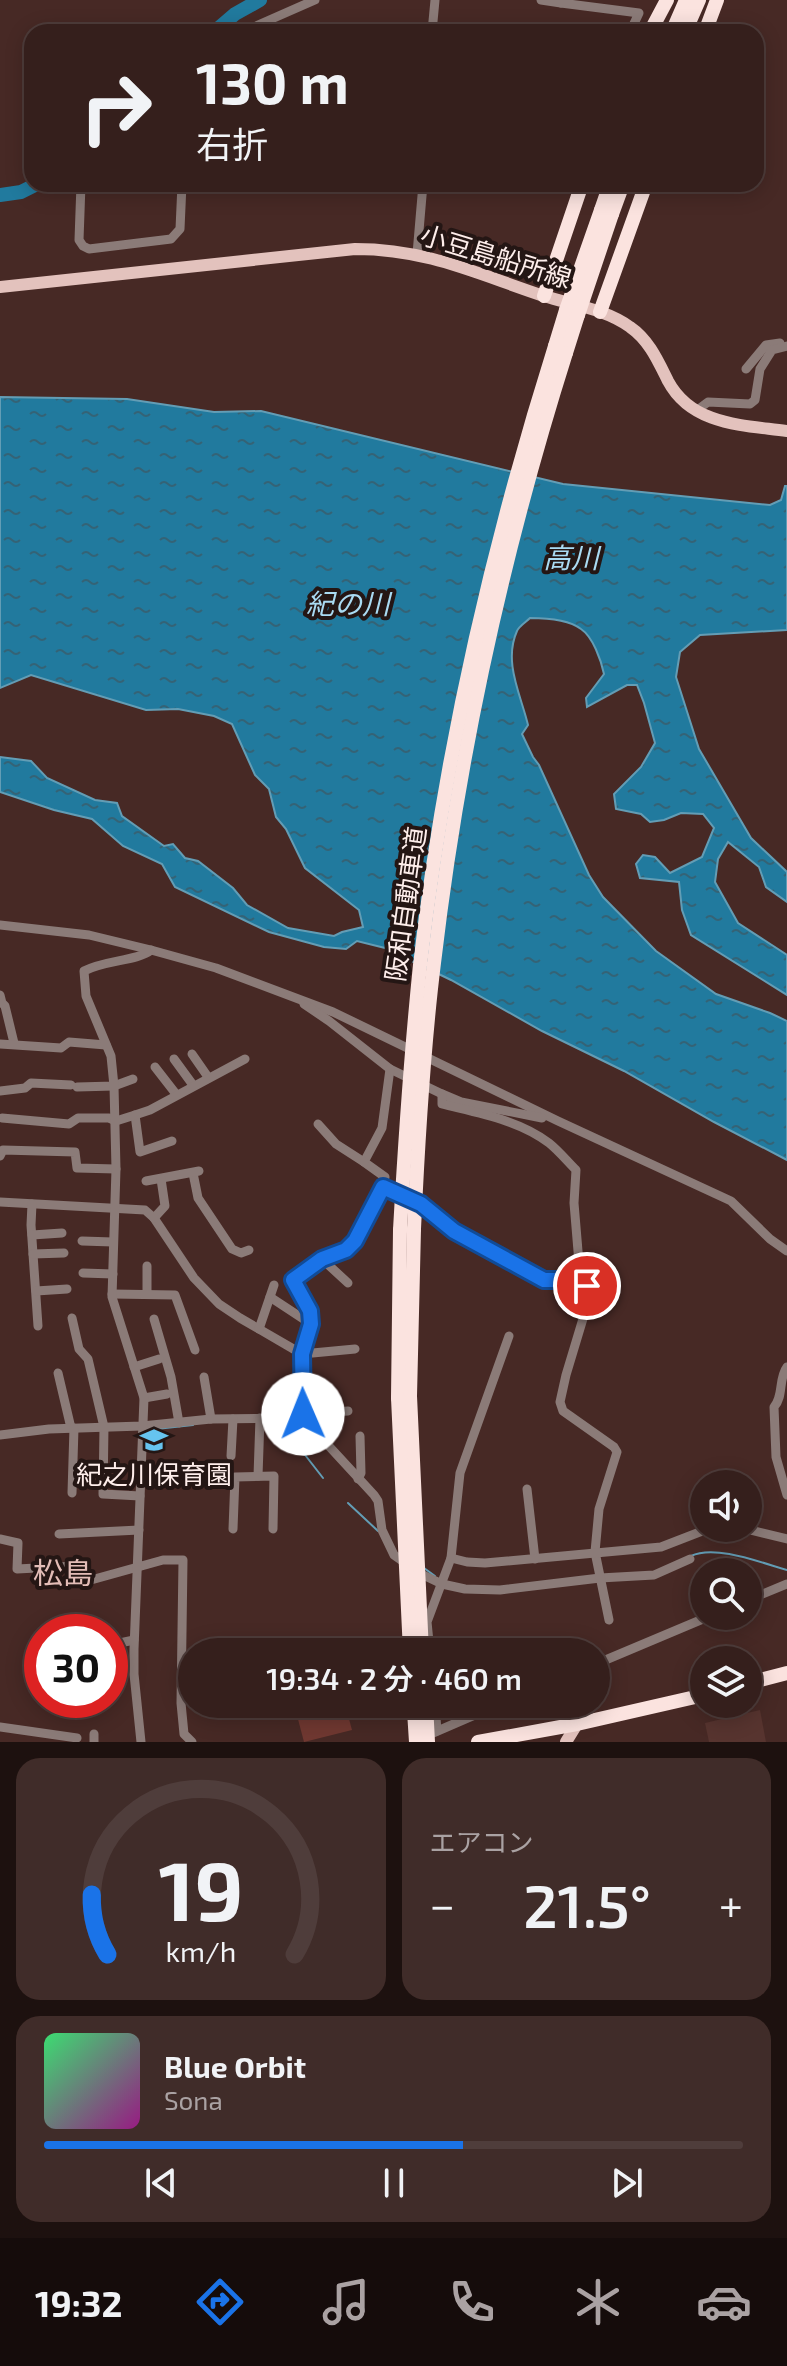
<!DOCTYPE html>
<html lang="ja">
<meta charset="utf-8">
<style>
:root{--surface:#351f1c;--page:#402c29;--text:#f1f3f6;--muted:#aaa2a3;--line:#4f3d3b;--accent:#1a73e8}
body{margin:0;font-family:"Exo 2","Noto Sans JP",sans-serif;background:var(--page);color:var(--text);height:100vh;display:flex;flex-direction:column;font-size:30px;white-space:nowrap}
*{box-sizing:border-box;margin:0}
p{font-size:26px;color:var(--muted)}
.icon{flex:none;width:44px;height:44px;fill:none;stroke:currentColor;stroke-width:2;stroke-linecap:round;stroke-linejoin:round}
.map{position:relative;height:1742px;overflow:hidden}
.drawer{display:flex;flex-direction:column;gap:16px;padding:16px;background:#1d110f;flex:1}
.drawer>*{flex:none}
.guide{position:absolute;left:24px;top:24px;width:740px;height:168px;border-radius:24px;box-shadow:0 4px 20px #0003,0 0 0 2px var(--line);background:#351f1c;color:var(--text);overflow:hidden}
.buttons{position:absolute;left:690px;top:1470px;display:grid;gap:16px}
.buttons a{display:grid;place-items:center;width:72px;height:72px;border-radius:50%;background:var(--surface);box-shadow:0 4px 20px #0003,0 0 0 2px var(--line);font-size:40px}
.speed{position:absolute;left:24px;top:1614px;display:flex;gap:16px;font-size:40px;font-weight:700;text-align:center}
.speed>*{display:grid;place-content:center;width:104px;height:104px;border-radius:50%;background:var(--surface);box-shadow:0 4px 20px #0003,0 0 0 2px var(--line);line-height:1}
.speed .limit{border:12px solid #d22;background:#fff;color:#111}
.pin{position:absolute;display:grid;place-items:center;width:68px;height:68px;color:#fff;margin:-34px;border:4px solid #fff;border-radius:50%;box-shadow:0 2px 8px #0007}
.me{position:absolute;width:88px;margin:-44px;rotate:359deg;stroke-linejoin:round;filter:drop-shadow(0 0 6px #0008)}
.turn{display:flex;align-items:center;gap:28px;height:168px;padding:0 40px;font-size:36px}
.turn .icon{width:104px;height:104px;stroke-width:2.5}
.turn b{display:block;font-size:56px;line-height:68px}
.big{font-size:60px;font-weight:600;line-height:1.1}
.drawer .card{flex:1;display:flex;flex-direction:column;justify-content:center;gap:12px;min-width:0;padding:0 28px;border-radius:24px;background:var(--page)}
.drawer .dial{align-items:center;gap:0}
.dial svg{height:208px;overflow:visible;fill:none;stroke:var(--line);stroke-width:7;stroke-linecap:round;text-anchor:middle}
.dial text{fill:var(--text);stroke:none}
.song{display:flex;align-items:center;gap:24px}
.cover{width:96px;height:96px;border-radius:12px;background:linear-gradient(135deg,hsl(140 70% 55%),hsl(310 70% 35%))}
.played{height:8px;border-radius:4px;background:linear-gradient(90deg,var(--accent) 60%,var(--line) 60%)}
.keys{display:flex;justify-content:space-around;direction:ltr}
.heat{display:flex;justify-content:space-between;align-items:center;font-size:44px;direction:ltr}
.drawer .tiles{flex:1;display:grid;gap:16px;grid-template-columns:1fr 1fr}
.card:last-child{grid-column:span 2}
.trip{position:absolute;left:178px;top:1638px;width:432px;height:80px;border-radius:40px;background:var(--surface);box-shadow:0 4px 20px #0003,0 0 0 2px var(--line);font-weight:600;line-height:80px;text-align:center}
.tab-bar{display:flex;height:128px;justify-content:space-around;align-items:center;background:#150c0b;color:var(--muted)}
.tab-bar .icon{width:56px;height:56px}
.tab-bar .selected{color:var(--accent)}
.tab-bar b{font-size:36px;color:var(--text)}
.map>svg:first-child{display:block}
.built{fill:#57342f}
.grass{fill:#703831}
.water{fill:url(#water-ripples);stroke:#639db5;stroke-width:2}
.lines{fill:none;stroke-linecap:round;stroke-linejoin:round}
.stream{stroke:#639db5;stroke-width:2}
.river{stroke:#217a9e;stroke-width:14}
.minor{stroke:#8b7b78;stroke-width:9}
.major{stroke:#e3c2bd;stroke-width:12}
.highway{stroke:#fbe3df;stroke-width:14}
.highway-bridge{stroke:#fbe3df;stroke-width:14}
.route-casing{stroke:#114b97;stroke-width:20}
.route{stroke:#1a73e8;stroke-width:14}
.labels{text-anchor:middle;stroke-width:8;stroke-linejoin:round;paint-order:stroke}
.street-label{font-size:26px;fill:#feeeeb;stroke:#241614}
.poi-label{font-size:26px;fill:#feeeeb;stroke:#241614}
.water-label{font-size:28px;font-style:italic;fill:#aadbf3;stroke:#241614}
.quarter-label{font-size:30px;fill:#e3bdb7;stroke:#241614}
</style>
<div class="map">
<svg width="787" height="1742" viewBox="0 0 787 1742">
<defs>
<pattern id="water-ripples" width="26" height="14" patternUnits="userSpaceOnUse" patternTransform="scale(2)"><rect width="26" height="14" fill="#217a9e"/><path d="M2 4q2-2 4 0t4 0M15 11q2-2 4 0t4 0" fill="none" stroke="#346376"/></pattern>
</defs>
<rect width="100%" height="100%" fill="#472925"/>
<polygon class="built" points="760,1710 766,1742 709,1742 705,1723"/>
<polygon class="grass" points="294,1704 345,1704 352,1730 304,1742"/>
<path class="water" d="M0,397L127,399L214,412L261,411L563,484L770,505L781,500L785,486H787V630L700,635L680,652L676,677L699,749L751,838L787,872V902L766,887L759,867L728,842L718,859L715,882L738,923L787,955V995L691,935L682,910L679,882L640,878L636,864L643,855L655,857L670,873L702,857L714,828L703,814L681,813L664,820L650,822L641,814L616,809L614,794L641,767L655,743L644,703L637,685H627L587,707L586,698L604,674C601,660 593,637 581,629C569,620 545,618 530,618C526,622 519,626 517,631C503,662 521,695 528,725L522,734L533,757L539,765L589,875L603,897L656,951L716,994L770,1013L787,1021V1160L714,1122L624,1071L542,1031L451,980L385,948L357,941L346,949L324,947L269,932L175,887L162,864L123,846L92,819L54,810L0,792V757L31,761L47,778L95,800L117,803L122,816L164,846L173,844L185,858L198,861L233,888L247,905L288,928L334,936L342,932L363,927L359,910L305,868L286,829L276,817L269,789L255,775L232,724L214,716L178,709L146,710L31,675L0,688Z"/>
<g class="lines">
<g class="stream">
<polyline points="275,1422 281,1424 323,1478"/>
<polyline points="156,1429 193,1425"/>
<polyline points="348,1503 378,1531"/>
<path d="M691,1556C715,1544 762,1563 787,1570"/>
<polyline points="424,1568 435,1576"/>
</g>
<g class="river">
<polyline points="214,32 235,14 260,0"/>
<polyline points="0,195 21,192 37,184"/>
</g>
<g class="minor">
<polyline points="541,0 561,3 561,0"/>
<polyline points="561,3 639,13 630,32"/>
<polyline points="247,32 258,25 315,0"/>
<polyline points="432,32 435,0"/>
<polyline points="81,184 79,240 83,246 89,249 171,239 180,229 182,184"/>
<polyline points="417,254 423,184"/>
<polyline points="746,369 766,345 780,343"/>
<polyline points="696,411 708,402 750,404 755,400 760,369 772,350 787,346"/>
<polyline points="0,925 89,935 151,950 216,968 333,1012 558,1121 731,1201 770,1239 787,1251"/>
<polyline points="0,995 2,1003 5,1006 14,1043"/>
<polyline points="304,1004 329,1021 390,1069 442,1094 461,1102 542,1118"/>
<polyline points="0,1044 61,1048 69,1042 106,1045"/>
<polyline points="192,1054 208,1077"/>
<polyline points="174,1059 193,1085"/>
<polyline points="155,1067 176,1094"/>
<polyline points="390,1069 382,1128 364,1162 385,1177 383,1187 355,1241 346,1250 322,1259 293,1280 310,1311 311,1324 310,1334 302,1354 303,1418 374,1495 378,1501 382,1530 394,1555 421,1574 442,1584 465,1589 500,1590 600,1578 654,1575 690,1559"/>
<polyline points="77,1087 114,1086 133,1079"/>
<polyline points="0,1091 25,1088 31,1083 71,1085"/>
<path d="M442,1094V1104C478,1113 519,1120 549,1143C559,1151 567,1161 576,1170L574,1203L580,1275L587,1286L585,1312L566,1375L560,1402L563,1411L614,1447L617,1452L599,1509L595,1552L609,1620"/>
<polyline points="135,1115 140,1152 172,1141"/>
<polyline points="2,1118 69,1124 78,1118 109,1118 116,1121 135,1115 150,1110 245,1059"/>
<polyline points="318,1124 336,1144 364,1162"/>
<polyline points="0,1156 3,1150 75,1152 77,1168 116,1169"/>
<polyline points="193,1173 198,1198 232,1249 241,1253 249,1250"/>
<polyline points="146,1181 199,1171"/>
<polyline points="383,1187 421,1204 454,1231 544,1280 563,1280 587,1286"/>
<polyline points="0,1202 145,1210 154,1218 194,1278 219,1304 240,1318 302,1354 355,1349"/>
<polyline points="32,1204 31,1225 38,1326"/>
<polyline points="154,1218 165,1206 161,1179"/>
<polyline points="32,1235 62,1233"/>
<polyline points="82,1241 113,1242"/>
<polyline points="33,1254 64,1253"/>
<polyline points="322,1259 348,1283"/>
<polyline points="147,1266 147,1294"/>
<polyline points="83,1273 113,1274"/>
<polyline points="36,1291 67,1289"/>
<polyline points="112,1294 175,1295 195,1350"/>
<polyline points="270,1297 311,1324"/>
<polyline points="72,1318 79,1349 88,1359 104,1427 103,1494 140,1496"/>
<polyline points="154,1319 171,1377 179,1423"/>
<polyline points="259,1329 274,1285"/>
<polyline points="134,1367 159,1359"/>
<path d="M787,1367C778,1379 784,1396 774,1407L776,1457L787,1495"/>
<polyline points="58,1373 71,1428"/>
<polyline points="204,1377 211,1419"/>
<polyline points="144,1398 167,1394"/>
<polyline points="303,1414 348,1411"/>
<polyline points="0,1435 49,1429 142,1426 211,1419 303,1418"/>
<polyline points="231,1456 233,1419"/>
<polyline points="258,1476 260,1418"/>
<polyline points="358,1479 361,1473 360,1436"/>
<polyline points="527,1489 535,1559"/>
<polyline points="72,1493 74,1428"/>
<polyline points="742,1528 787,1539"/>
<polyline points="233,1529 235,1477 274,1476 273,1529"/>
<polyline points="59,1534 139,1530"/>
<polyline points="0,1539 18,1543 17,1569 75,1566 91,1580 163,1560 183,1560 181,1703 184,1734 192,1742"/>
<polyline points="451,1558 467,1562 485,1563 661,1547 710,1528"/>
<polyline points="748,1600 787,1584"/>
<polyline points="110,1645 134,1640"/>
<polyline points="430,1652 427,1622 451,1558 460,1473 509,1336"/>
<polyline points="596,1664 710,1616"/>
<polyline points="435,1704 437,1731"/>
<polyline points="577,1724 584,1704"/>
<polyline points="0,1727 77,1738"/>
<polyline points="94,1734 94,1742"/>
<polyline points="426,1736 500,1704"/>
<path d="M141,1742L134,1674V1649L144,1398L112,1297L116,1169L114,1086L111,1056L86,996L84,971C104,960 138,961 151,950"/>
</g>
<g class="major">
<path d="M0,287L355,249C428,249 477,274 544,296C573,305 605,309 630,327C649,340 658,361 668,381C692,426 744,425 787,431"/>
<polyline points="566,1742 577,1724"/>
</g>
<g class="highway">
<polyline points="650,32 667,0"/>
<polyline points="672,32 686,0"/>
<polyline points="685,32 699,0"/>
<polyline points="705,32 717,0"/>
<polyline points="601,210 610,184"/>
<polyline points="612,214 623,184"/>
<polyline points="544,296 582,184"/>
<polyline points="600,312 646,184"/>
<polyline points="555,346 566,310"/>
<polyline points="566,353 578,315"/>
<polyline points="410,1396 414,1229"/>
<polyline points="398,1398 400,1230"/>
<polyline points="748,1683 787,1673"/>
<polyline points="478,1742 577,1724 704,1695"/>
</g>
<g class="highway-bridge">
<polyline points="566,310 601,210"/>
<polyline points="578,315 612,214"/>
<path d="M414,1229C418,1141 423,1052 434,963C458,757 503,552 566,353"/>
<path d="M400,1230C405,1141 411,1053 420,965C444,755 492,546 555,346"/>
<polyline points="410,1396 422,1652"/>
<polyline points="398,1398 410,1652"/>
<polyline points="426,1704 428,1742"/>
<polyline points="414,1711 416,1742"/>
</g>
</g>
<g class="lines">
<g class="route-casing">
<polyline id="route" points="303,1414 302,1354 311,1324 310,1311 293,1280 322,1259 346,1250 355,1241 383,1187 421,1204 454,1231 544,1280 563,1280 587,1286"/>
</g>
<use href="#route" class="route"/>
</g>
<defs>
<g id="school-bare" transform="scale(2.16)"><path d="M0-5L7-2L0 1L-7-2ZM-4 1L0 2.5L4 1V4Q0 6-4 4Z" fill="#66c4ef" stroke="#241614" stroke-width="2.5" paint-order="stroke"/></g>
</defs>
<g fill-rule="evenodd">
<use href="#school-bare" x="154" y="1440"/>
</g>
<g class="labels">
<g class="street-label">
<text transform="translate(496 257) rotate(17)" y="9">小豆島船所線</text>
<text transform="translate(406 904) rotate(-82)" y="9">阪和自動車道</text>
</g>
<g class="poi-label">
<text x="154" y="1484">紀之川保育園</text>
</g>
<g class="water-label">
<text x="571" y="568">高川</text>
<text x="348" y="614">紀の川</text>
</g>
<g class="quarter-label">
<text x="63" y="1584">松島</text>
</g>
</g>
</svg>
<div class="buttons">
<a><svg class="icon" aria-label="sound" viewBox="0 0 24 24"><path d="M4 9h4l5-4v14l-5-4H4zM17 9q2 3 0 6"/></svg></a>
<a><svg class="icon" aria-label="search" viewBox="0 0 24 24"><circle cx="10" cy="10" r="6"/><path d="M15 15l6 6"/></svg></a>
<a><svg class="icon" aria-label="layers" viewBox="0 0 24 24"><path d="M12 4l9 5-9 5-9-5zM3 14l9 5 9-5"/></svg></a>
</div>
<div class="speed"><div class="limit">30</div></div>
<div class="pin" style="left:587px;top:1286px;background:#d93025"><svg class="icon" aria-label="arrive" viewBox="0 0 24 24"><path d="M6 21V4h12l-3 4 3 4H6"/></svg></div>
<svg class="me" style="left:303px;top:1414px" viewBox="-20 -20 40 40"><circle r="19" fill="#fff"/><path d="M0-13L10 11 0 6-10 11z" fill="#1a73e8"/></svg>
<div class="trip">19:34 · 2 分 · 460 m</div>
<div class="guide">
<div class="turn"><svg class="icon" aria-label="right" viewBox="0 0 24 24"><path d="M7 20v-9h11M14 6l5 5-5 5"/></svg><div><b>130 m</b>右折</div></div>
</div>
</div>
<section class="drawer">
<div class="tiles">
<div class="card dial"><svg viewBox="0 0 100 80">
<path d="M14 69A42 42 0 1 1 86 69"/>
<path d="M14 69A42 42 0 0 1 8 46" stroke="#1a73e8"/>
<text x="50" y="56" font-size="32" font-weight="700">19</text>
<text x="50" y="72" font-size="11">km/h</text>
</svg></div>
<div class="card"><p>エアコン</p>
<div class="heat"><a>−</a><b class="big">21.5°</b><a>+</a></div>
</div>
<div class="card">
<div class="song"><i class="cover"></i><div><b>Blue Orbit</b><p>Sona</p></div></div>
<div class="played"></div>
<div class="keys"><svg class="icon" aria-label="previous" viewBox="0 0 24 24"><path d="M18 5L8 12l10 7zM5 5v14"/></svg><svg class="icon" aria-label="pause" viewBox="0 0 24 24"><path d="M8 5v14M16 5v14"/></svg><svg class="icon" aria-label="next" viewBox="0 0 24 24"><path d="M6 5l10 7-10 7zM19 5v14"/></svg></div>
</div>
</div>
</section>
<nav class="tab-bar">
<b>19:32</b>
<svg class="icon selected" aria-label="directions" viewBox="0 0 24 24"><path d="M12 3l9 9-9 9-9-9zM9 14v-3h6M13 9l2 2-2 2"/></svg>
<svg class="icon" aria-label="music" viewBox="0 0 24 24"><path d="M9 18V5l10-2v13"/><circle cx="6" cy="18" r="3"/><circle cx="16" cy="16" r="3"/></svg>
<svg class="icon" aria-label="phone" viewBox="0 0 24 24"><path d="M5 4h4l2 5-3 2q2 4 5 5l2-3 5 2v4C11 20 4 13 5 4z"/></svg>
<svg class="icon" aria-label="climate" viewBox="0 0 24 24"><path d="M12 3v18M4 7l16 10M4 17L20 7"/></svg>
<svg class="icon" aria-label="car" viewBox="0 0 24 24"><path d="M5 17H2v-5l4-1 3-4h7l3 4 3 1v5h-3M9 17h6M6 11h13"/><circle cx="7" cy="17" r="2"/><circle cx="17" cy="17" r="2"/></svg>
</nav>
